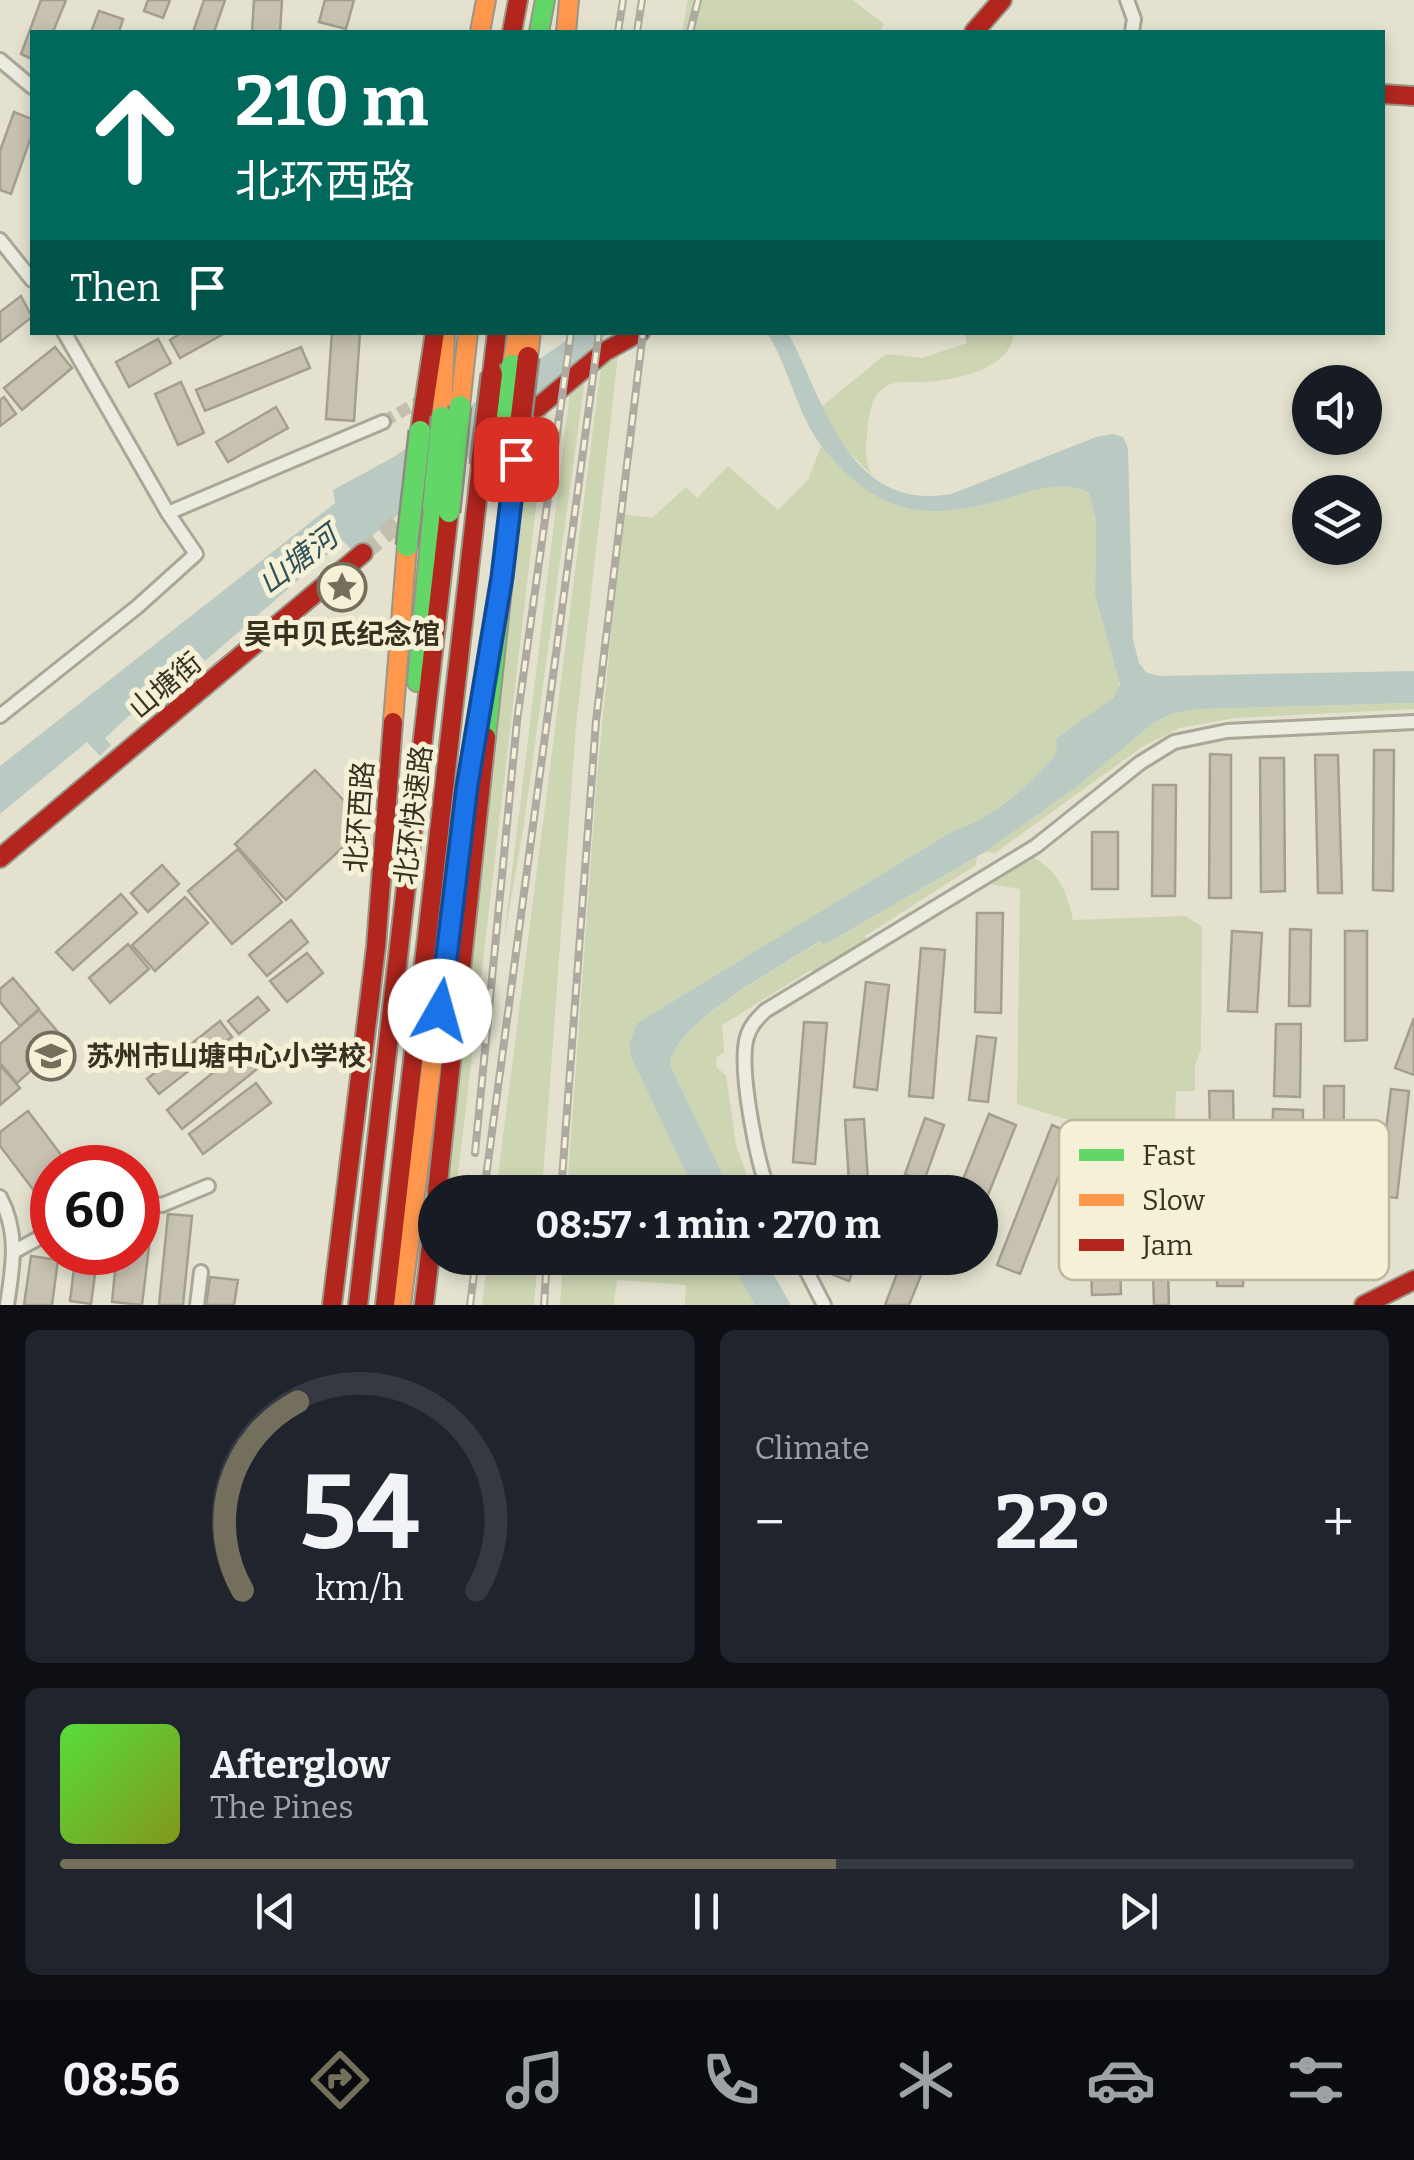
<!DOCTYPE html>
<meta charset="utf-8">
<style>
:root{--surface:#171b24;--page:#20242c;--text:#f1f3f6;--muted:#9ea1a6;--line:#363941;--accent:#746f5d}
body{margin:0;font-family:Bitter,"Noto Sans SC",serif;background:var(--page);color:var(--text);height:100vh;display:flex;flex-direction:column;font-size:38px;white-space:nowrap}
*{box-sizing:border-box;margin:0}
p{font-size:32px;color:var(--muted)}
.icon{flex:none;width:55px;height:55px;fill:none;stroke:currentColor;stroke-width:2;stroke-linecap:round;stroke-linejoin:round}
.map{position:relative;height:1305px;overflow:hidden}
.panel{display:flex;flex-direction:column;gap:25px;padding:25px;background:#0d0f14;flex:1}
.panel>*{flex:none}
.hud{position:absolute;left:30px;top:30px;width:1355px;height:305px;border-radius:0px;box-shadow:0 5px 15px #0003;background:#00695c;color:#fff;overflow:hidden}
.buttons{position:absolute;left:1292px;top:365px;display:grid;gap:20px}
.buttons a{display:grid;place-items:center;width:90px;height:90px;border-radius:50%;background:var(--surface);box-shadow:0 5px 15px #0003;font-size:50px}
.speed{position:absolute;left:30px;top:1145px;display:flex;gap:20px;font-size:50px;font-weight:700;text-align:center}
.speed>*{display:grid;place-content:center;width:130px;height:130px;border-radius:50%;background:var(--surface);box-shadow:0 5px 15px #0003;line-height:1}
.speed .limit{border:15px solid #d22;background:#fff;color:#111}
.pin{position:absolute;display:grid;place-items:center;width:85px;height:85px;color:#fff;margin:-42px;border-radius:20px;box-shadow:0 5px 15px #0006}
.me{position:absolute;width:110px;margin:-55px;rotate:7deg;stroke-linejoin:round;filter:drop-shadow(0 0 8px #0008)}
.turn{display:flex;align-items:center;gap:35px;height:210px;padding:0 40px;font-size:45px}
.turn .icon{width:130px;height:130px;stroke-width:2.5}
.turn b{display:block;font-size:70px;line-height:85px}
.then{display:flex;align-items:center;height:95px;padding:0 40px;background:#0003;gap:20px;font-size:38px}
.big{font-size:75px;font-weight:700;line-height:1.1}
.panel .tile{flex:1;display:flex;flex-direction:column;justify-content:center;gap:15px;min-width:0;padding:0 35px;border-radius:15px;background:var(--page)}
.panel .dial{align-items:center;gap:0}
.dial svg{height:260px;overflow:visible;fill:none;stroke:var(--line);stroke-width:7;stroke-linecap:round;text-anchor:middle}
.dial text{fill:var(--text);stroke:none}
.song{display:flex;align-items:center;gap:30px}
.cover{width:120px;height:120px;border-radius:15px;background:linear-gradient(135deg,hsl(110 70% 55%),hsl(70 70% 35%))}
.played{height:10px;border-radius:5px;background:linear-gradient(90deg,var(--accent) 60%,var(--line) 60%)}
.keys{display:flex;justify-content:space-around;direction:ltr}
.heat{display:flex;justify-content:space-between;align-items:center;font-size:55px;direction:ltr}
.panel .tiles{flex:1;display:grid;gap:25px;grid-template-columns:1fr 1fr}
.tile:last-child{grid-column:span 2}
.trip{position:absolute;left:418px;top:1175px;width:580px;height:100px;border-radius:50px;background:var(--surface);box-shadow:0 5px 15px #0003;font-weight:700;line-height:100px;text-align:center}
.menu{display:flex;height:160px;justify-content:space-around;align-items:center;background:#090b0e;color:var(--muted)}
.menu .icon{width:70px;height:70px}
.menu .selected{color:var(--accent)}
.menu b{font-size:45px;color:var(--text)}
.map>svg:first-child{display:block}
.green{fill:#cdd5b3}
.water{fill:#bacac3}
.building{fill:#c7c1b0;stroke:#a49e8f;stroke-width:2.5}
.lines{fill:none;stroke-linecap:round;stroke-linejoin:round}
.street-tunnel{stroke:#c2bfac;stroke-width:12;stroke-dasharray:12 6;stroke-linecap:butt}
.secondary-tunnel{stroke:#c2bfac;stroke-width:18;stroke-dasharray:18 9;stroke-linecap:butt}
.street-casing{stroke:#a9a798;stroke-width:18}
.fast-casing{stroke:#999688;stroke-width:22}
.slow-casing{stroke:#999688;stroke-width:22}
.jam-casing{stroke:#999688;stroke-width:22}
.street{stroke:#ecebe0;stroke-width:12}
.fast{stroke:#63d668;stroke-width:18}
.slow{stroke:#ff974d;stroke-width:18}
.jam{stroke:#b3261e;stroke-width:18}
.rail-casing{stroke:#acaaa1;stroke-width:8}
.rail{stroke:#f4f1d7;stroke-width:4;stroke-dasharray:11;stroke-linecap:butt}
.fast-bridge-casing{stroke:#8f8c7f;stroke-width:25;stroke-linecap:butt}
.jam-bridge-casing{stroke:#8f8c7f;stroke-width:25;stroke-linecap:butt}
.fast-bridge{stroke:#63d668;stroke-width:20}
.jam-bridge{stroke:#b3261e;stroke-width:20}
.route-casing{stroke:#114b97;stroke-width:25}
.route{stroke:#1a73e8;stroke-width:18}
.labels{text-anchor:middle;stroke-width:10;stroke-linejoin:round;paint-order:stroke}
.poi-label{font-size:28px;font-weight:bold;fill:#383120;stroke:#f4f1d7}
.street-label{font-size:28px;fill:#383120;stroke:#f4f1d7}
.water-label{font-size:30px;font-style:italic;fill:#315257;stroke:#f4f1d7}
.key{fill:#f4f1d7;stroke:#bcb7a0;stroke-width:2.5}
.key-label{font-size:28px;fill:#383120}
</style>
<div class="map">
<svg width="1414" height="1305" viewBox="0 0 1414 1305">
<rect width="100%" height="100%" fill="#e4e2cf"/>
<g class="green">
<polygon points="688,0 853,0 884,24 879,32 682,32"/>
<path d="M964,333H1014C1012,368 956,380 927,382C912,383 894,379 882,389C870,400 869,417 867,432C866,448 864,464 874,477L838,442L821,407L886,354L922,358L967,343Z"/>
<polygon points="619,347 576,726 542,1192 496,1192 602,359"/>
<polygon points="586,372 524,824 503,946 571,383"/>
<polygon points="548,405 456,1192 443,1192 528,422"/>
<path d="M821,446C892,520 926,523 1021,494C1044,486 1068,482 1089,493L1096,521L1095,595L1119,678L1118,692C1075,736 1011,814 953,831L637,1023L629,1044L631,1057L695,1192H567L597,776L623,514L652,518L686,487L697,498L728,466L778,510L808,480Z"/>
<polygon points="1414,703 1414,709 1235,718 1179,728 1142,747 995,853 985,852 1079,785 1153,723 1171,714 1199,709"/>
<path d="M977,857L976,865L865,936L867,944L815,976L811,970L722,1025L724,1052L716,1058V1067L726,1075L736,1145L753,1192H731L670,1065C671,1024 786,964 821,941L824,945Z"/>
<path d="M1032,857C1059,871 1067,892 1073,920L1186,916L1202,927L1201,1050L1195,1064V1091H1176L1174,1161L1085,1163L1091,1127L1017,1104L1020,889L990,884Z"/>
<polygon points="488,1258 538,1258 534,1305 482,1305"/>
<polygon points="563,1258 728,1258 755,1305 685,1305 686,1285 617,1280 614,1305 560,1305"/>
</g>
<g class="water">
<polygon points="578,333 611,333 600,338 549,393 353,551 343,541 205,661 198,653 105,738 111,745 100,756 87,742 0,814 0,766 335,503 333,490 392,458"/>
<path d="M767,333H788C825,401 847,512 951,494L1096,437L1113,434L1123,437L1128,448L1133,639L1139,663L1147,673L1161,676L1414,671V703L1199,709L1171,714L1153,723L1079,785L985,852L824,945L820,941C785,964 671,1024 670,1065L731,1192H695L631,1057L629,1044L637,1023L953,831C992,819 1031,784 1057,753L1056,739L1114,697L1120,684L1095,595L1096,521L1089,493C1066,481 1039,488 1015,496C933,521 883,521 824,449C797,417 790,368 767,333Z"/>
<polygon points="728,1258 764,1258 791,1305 755,1305"/>
</g>
<g class="building">
<polygon points="41,0 66,0 53,32 32,32 32,59 21,54"/>
<polygon points="148,0 170,0 163,18 144,11"/>
<polygon points="204,0 225,0 214,32 193,32"/>
<polygon points="254,0 282,0 280,32 252,32"/>
<polygon points="325,0 354,0 346,29 319,22"/>
<polygon points="99,11 123,19 119,32 91,32"/>
<polygon points="14,112 32,119 32,134 11,194 0,190 0,151"/>
<polygon points="21,296 32,317 0,342 0,312"/>
<polygon points="183,332 227,332 180,358 170,340"/>
<polygon points="332,332 360,332 354,421 326,419"/>
<polygon points="158,339 171,363 129,387 116,362"/>
<polygon points="55,347 72,368 22,410 4,388"/>
<polygon points="301,347 310,368 205,411 196,390"/>
<polygon points="181,382 204,433 178,445 155,394"/>
<polygon points="4,397 16,414 0,426 0,400"/>
<polygon points="276,407 288,428 228,462 216,442"/>
<polygon points="1374,750 1394,750 1393,891 1373,890"/>
<polygon points="1210,754 1231,755 1231,898 1209,898"/>
<polygon points="1315,755 1338,755 1342,893 1318,893"/>
<polygon points="1260,758 1284,758 1285,891 1261,892"/>
<polygon points="315,770 367,825 286,900 235,844"/>
<polygon points="1153,785 1176,785 1175,896 1152,896"/>
<rect x="1092" y="832" width="26" height="57"/>
<polygon points="238,849 282,902 232,944 188,891"/>
<polygon points="162,865 179,884 148,912 131,893"/>
<polygon points="121,894 137,913 73,970 56,952"/>
<polygon points="185,897 208,923 155,971 132,945"/>
<polygon points="977,913 1003,913 1001,1013 975,1012"/>
<polygon points="291,920 308,942 267,976 249,955"/>
<polygon points="1290,929 1311,930 1310,1006 1289,1006"/>
<polygon points="1232,931 1262,933 1257,1012 1228,1011"/>
<polygon points="1345,931 1367,931 1367,1040 1345,1041"/>
<polygon points="128,944 149,969 110,1003 89,978"/>
<polygon points="921,948 945,950 933,1098 909,1096"/>
<polygon points="307,953 323,973 287,1002 270,981"/>
<polygon points="13,978 39,1009 20,1026 0,1002 0,989"/>
<polygon points="866,982 889,985 877,1090 854,1087"/>
<polygon points="258,997 269,1010 239,1034 228,1021"/>
<polygon points="39,1010 65,1040 17,1083 0,1063 0,1044"/>
<polygon points="1414,1018 1414,1075 1395,1068"/>
<polygon points="220,1021 232,1037 159,1094 147,1079"/>
<polygon points="804,1022 827,1023 815,1164 793,1162"/>
<polygon points="1276,1024 1301,1024 1300,1097 1274,1096"/>
<polygon points="977,1036 996,1038 988,1102 969,1100"/>
<polygon points="242,1049 257,1069 182,1129 167,1110"/>
<polygon points="0,1065 20,1088 0,1105"/>
<polygon points="256,1083 271,1103 203,1154 189,1134"/>
<polygon points="1324,1086 1344,1086 1343,1226 1324,1226"/>
<polygon points="1391,1089 1409,1091 1397,1198 1378,1196"/>
<polygon points="1209,1091 1233,1091 1235,1200 1212,1200"/>
<polygon points="1273,1109 1303,1110 1300,1258 1270,1258"/>
<polygon points="28,1111 71,1168 52,1168 52,1185 38,1196 0,1146 0,1132"/>
<polygon points="989,1114 1016,1125 980,1215 980,1192 958,1192"/>
<polygon points="925,1118 944,1125 924,1181 905,1174"/>
<polygon points="864,1119 868,1181 849,1182 845,1120"/>
<polygon points="1052,1125 1075,1135 1020,1274 997,1265"/>
<polygon points="1165,1179 1169,1305 1154,1305 1150,1180"/>
<polygon points="1117,1185 1121,1294 1092,1295 1088,1186"/>
<polygon points="138,1211 153,1213 142,1305 112,1302 117,1252 138,1252"/>
<polygon points="168,1214 192,1216 183,1305 159,1305"/>
<polygon points="1219,1216 1245,1216 1243,1286 1217,1286"/>
<polygon points="76,1252 98,1252 91,1304 70,1301"/>
<polygon points="31,1256 58,1260 52,1305 24,1305"/>
<polygon points="835,1258 858,1258 849,1281 829,1273"/>
<polygon points="903,1258 928,1258 909,1305 885,1305"/>
<polygon points="210,1277 238,1280 234,1305 206,1305"/>
</g>
<g class="lines">
<polyline class="street-tunnel" points="383,422 429,396"/>
<polyline class="secondary-tunnel" points="363,553 416,508"/>
<g class="street-casing">
<g id="street">
<polyline points="1127,0 1134,19 1132,32"/>
<polyline points="0,60 32,87"/>
<polyline points="0,240 32,280"/>
<polyline points="64,332 168,513"/>
<polyline points="0,716 137,607 196,554 168,513 383,422"/>
<path d="M769,1192C757,1162 738,1068 747,1037C750,1026 757,1019 765,1011L1036,846L1140,763L1174,742L1227,731L1414,722"/>
<path d="M0,1197C19,1233 13,1266 7,1305"/>
<polyline points="138,1200 162,1205 208,1186"/>
<polyline points="15,1251 52,1231"/>
<polyline points="800,1258 824,1305"/>
<polyline points="197,1305 201,1272"/>
</g>
</g>
<g class="fast-casing">
<g id="fast">
<polyline points="539,32 545,0"/>
<polyline points="417,682 433,507"/>
<polyline points="486,737 516,459"/>
</g>
</g>
<g class="slow-casing">
<g id="slow">
<polyline points="480,32 486,0"/>
<polyline points="566,32 569,0"/>
<polyline points="528,357 531,332"/>
<polyline points="512,365 518,332"/>
<polyline points="460,406 468,332"/>
<polyline points="442,417 445,332"/>
<polyline points="393,722 407,546"/>
<polyline points="401,1305 467,786"/>
</g>
</g>
<g class="jam-casing">
<g id="jam">
<polyline points="512,32 518,0"/>
<polyline points="974,32 1002,0"/>
<polyline points="1382,94 1414,96"/>
<polyline points="492,374 497,332"/>
<polyline points="537,408 604,352 640,332"/>
<polyline points="420,431 435,332"/>
<polyline points="0,858 363,553"/>
<polyline points="437,1192 486,737"/>
<polyline points="332,1305 376,947 393,722"/>
<polyline points="358,1305 449,512"/>
<polyline points="385,1305 481,465"/>
<polyline points="424,1305 435,1210"/>
<polyline points="1364,1305 1414,1280"/>
</g>
</g>
<use href="#street" class="street"/>
<use href="#fast" class="fast"/>
<use href="#slow" class="slow"/>
<use href="#jam" class="jam"/>
<g class="rail-casing">
<g id="rail">
<polyline points="618,32 623,0"/>
<polyline points="637,32 642,0"/>
<polyline points="690,32 698,0"/>
<polyline points="475,1153 517,721 571,332"/>
<polyline points="484,1192 599,332"/>
<polyline points="561,1192 596,721 643,332"/>
<polyline points="470,1305 476,1258"/>
<polyline points="544,1305 547,1258"/>
</g>
</g>
<use href="#rail" class="rail"/>
<g class="fast-bridge-casing">
<g id="fast-bridge">
<polyline points="499,462 512,365"/>
<polyline points="433,507 442,417"/>
<polyline points="449,512 460,406"/>
<polyline points="407,546 420,431"/>
</g>
</g>
<g class="jam-bridge-casing">
<g id="jam-bridge">
<polyline points="516,459 528,357"/>
<polyline points="481,465 492,374"/>
</g>
</g>
<use href="#fast-bridge" class="fast-bridge"/>
<use href="#jam-bridge" class="jam-bridge"/>
</g>
<g class="lines">
<g class="route-casing">
<polyline id="route" points="440,1011 467,787 502,577 516,459"/>
</g>
<use href="#route" class="route"/>
</g>
<defs>
<g id="sight-ring" transform="scale(2.5)"><circle r="9.5" fill="#f4f1d7" stroke="#746f5d" stroke-width="1.5"/><path d="M0-6L1.8-2.2L6-1.7L2.9 1.2L3.7 5.4L0 3.3L-3.7 5.4L-2.9 1.2L-6-1.7L-1.8-2.2Z" fill="#746f5d"/></g>
<g id="school-ring" transform="scale(2.5)"><circle r="9.5" fill="#f4f1d7" stroke="#746f5d" stroke-width="1.5"/><path d="M0-5L7-2L0 1L-7-2ZM-4 1L0 2.5L4 1V4Q0 6-4 4Z" fill="#746f5d"/></g>
</defs>
<g fill-rule="evenodd">
<use href="#sight-ring" x="342" y="587"/>
<use href="#school-ring" x="51" y="1056"/>
</g>
<g class="labels">
<g class="poi-label">
<text x="342" y="644">吴中贝氏纪念馆</text>
<text x="86" y="1066" text-anchor="start">苏州市山塘中心小学校</text>
</g>
<g class="street-label">
<text transform="translate(165 685) rotate(-40)" y="10">山塘街</text>
<text transform="translate(413 815) rotate(-83)" y="10">北环快速路</text>
<text transform="translate(359 817) rotate(-86)" y="10">北环西路</text>
</g>
<g class="water-label">
<text transform="translate(298 560) rotate(-37)" y="10">山塘河</text>
</g>
</g>
<rect x="1059" y="1120" width="330" height="160" rx="15" class="key"/>
<rect x="1079" y="1149" width="45" height="12" fill="#63d668"/>
<rect x="1079" y="1194" width="45" height="12" fill="#ff974d"/>
<rect x="1079" y="1239" width="45" height="12" fill="#b3261e"/>
<g class="key-label">
<text x="1142" y="1165">Fast</text>
<text x="1142" y="1210">Slow</text>
<text x="1142" y="1255">Jam</text>
</g>
</svg>
<div class="buttons">
<a><svg class="icon" aria-label="sound" viewBox="0 0 24 24"><path d="M4 9h4l5-4v14l-5-4H4zM17 9q2 3 0 6"/></svg></a>
<a><svg class="icon" aria-label="layers" viewBox="0 0 24 24"><path d="M12 4l9 5-9 5-9-5zM3 14l9 5 9-5"/></svg></a>
</div>
<div class="speed"><div class="limit">60</div></div>
<div class="pin" style="left:516px;top:459px;background:#d93025"><svg class="icon" aria-label="arrive" viewBox="0 0 24 24"><path d="M6 21V4h12l-3 4 3 4H6"/></svg></div>
<svg class="me" style="left:440px;top:1011px" viewBox="-20 -20 40 40"><circle r="19" fill="#fff"/><path d="M0-13L10 11 0 6-10 11z" fill="#1a73e8"/></svg>
<div class="trip">08:57 · 1 min · 270 m</div>
<div class="hud">
<div class="turn"><svg class="icon" aria-label="ahead" viewBox="0 0 24 24"><path d="M12 20V5M6 11l6-6 6 6"/></svg><div><b>210 m</b>北环西路</div></div>
<div class="then">Then<svg class="icon" aria-label="arrive" viewBox="0 0 24 24"><path d="M6 21V4h12l-3 4 3 4H6"/></svg></div>
</div>
</div>
<section class="panel">
<div class="tiles">
<div class="tile dial"><svg viewBox="0 0 100 80">
<path d="M14 69A42 42 0 1 1 86 69"/>
<path d="M14 69A42 42 0 0 1 31 11" stroke="#746f5d"/>
<text x="50" y="56" font-size="32" font-weight="700">54</text>
<text x="50" y="72" font-size="11">km/h</text>
</svg></div>
<div class="tile"><p>Climate</p>
<div class="heat"><a>−</a><b class="big">22°</b><a>+</a></div>
</div>
<div class="tile">
<div class="song"><i class="cover"></i><div><b>Afterglow</b><p>The Pines</p></div></div>
<div class="played"></div>
<div class="keys"><svg class="icon" aria-label="previous" viewBox="0 0 24 24"><path d="M18 5L8 12l10 7zM5 5v14"/></svg><svg class="icon" aria-label="pause" viewBox="0 0 24 24"><path d="M8 5v14M16 5v14"/></svg><svg class="icon" aria-label="next" viewBox="0 0 24 24"><path d="M6 5l10 7-10 7zM19 5v14"/></svg></div>
</div>
</div>
</section>
<nav class="menu">
<b>08:56</b>
<svg class="icon selected" aria-label="directions" viewBox="0 0 24 24"><path d="M12 3l9 9-9 9-9-9zM9 14v-3h6M13 9l2 2-2 2"/></svg>
<svg class="icon" aria-label="music" viewBox="0 0 24 24"><path d="M9 18V5l10-2v13"/><circle cx="6" cy="18" r="3"/><circle cx="16" cy="16" r="3"/></svg>
<svg class="icon" aria-label="phone" viewBox="0 0 24 24"><path d="M5 4h4l2 5-3 2q2 4 5 5l2-3 5 2v4C11 20 4 13 5 4z"/></svg>
<svg class="icon" aria-label="climate" viewBox="0 0 24 24"><path d="M12 3v18M4 7l16 10M4 17L20 7"/></svg>
<svg class="icon" aria-label="car" viewBox="0 0 24 24"><path d="M5 17H2v-5l4-1 3-4h7l3 4 3 1v5h-3M9 17h6M6 11h13"/><circle cx="7" cy="17" r="2"/><circle cx="17" cy="17" r="2"/></svg>
<svg class="icon" aria-label="filters" viewBox="0 0 24 24"><path d="M4 7h16M4 17h16"/><circle cx="9" cy="7" r="2"/><circle cx="15" cy="17" r="2"/></svg>
</nav>
